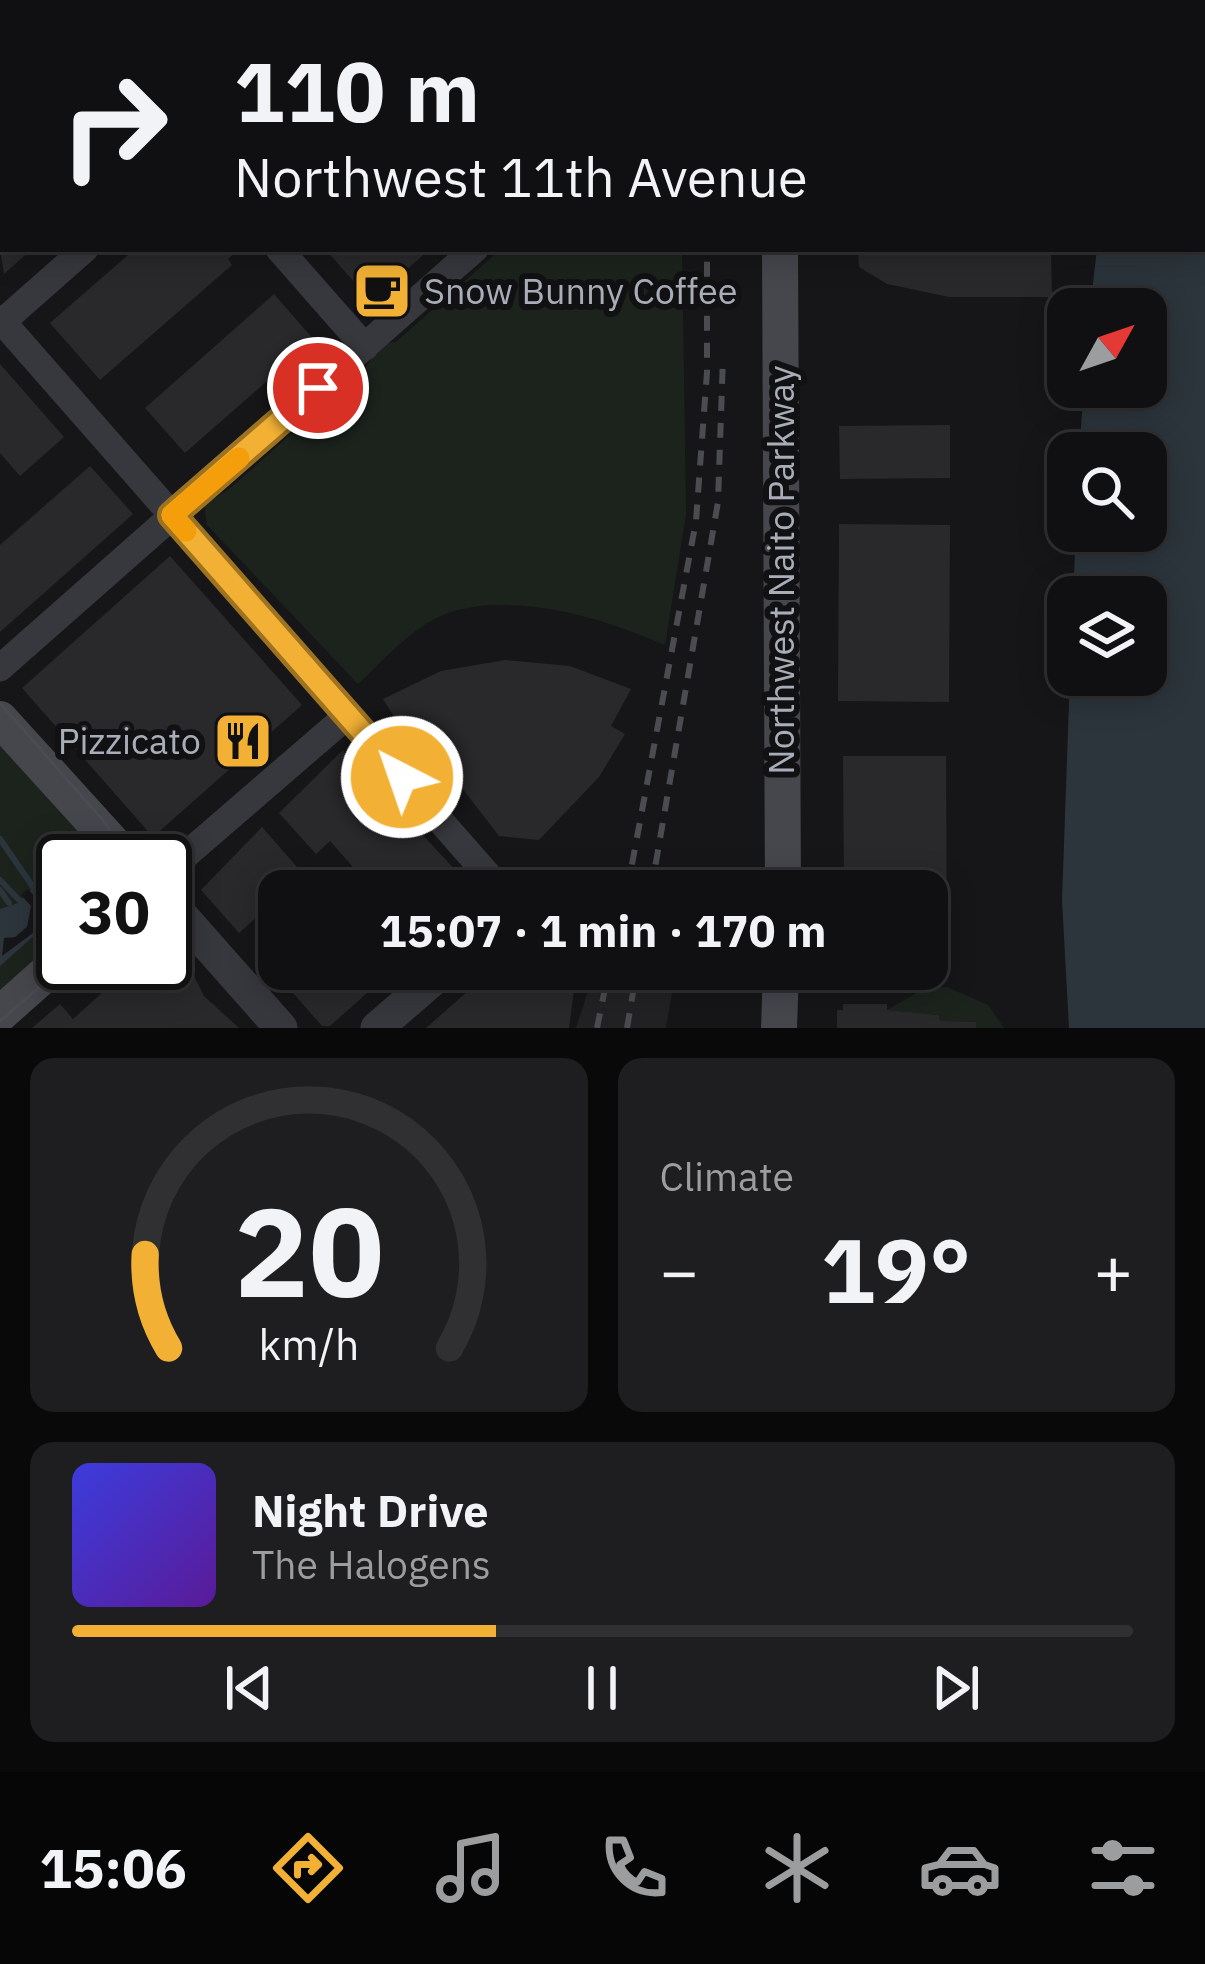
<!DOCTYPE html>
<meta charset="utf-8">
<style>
:root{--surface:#101012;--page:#1e1e20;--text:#f1f3f6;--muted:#9c9d9f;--line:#303032;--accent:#f2b134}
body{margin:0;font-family:"IBM Plex Sans",sans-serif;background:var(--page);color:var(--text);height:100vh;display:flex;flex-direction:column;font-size:45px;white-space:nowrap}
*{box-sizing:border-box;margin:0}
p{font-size:39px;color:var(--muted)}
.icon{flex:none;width:66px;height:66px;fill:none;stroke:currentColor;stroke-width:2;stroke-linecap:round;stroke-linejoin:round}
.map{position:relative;height:1028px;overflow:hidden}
.sheet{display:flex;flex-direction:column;gap:30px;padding:30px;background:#09090a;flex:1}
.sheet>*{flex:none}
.hud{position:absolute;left:0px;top:0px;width:1206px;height:252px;box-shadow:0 6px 30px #0003,0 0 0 3px var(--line);background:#101012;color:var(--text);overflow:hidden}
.needle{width:78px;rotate:50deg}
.fabs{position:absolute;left:1047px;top:288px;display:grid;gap:24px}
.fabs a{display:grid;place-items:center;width:120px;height:120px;border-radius:24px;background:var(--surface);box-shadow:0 6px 30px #0003,0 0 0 3px var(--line);font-size:60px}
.speed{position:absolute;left:36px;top:834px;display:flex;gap:24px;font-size:60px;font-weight:700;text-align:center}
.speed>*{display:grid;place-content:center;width:156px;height:156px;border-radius:50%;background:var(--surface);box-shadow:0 6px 30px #0003,0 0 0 3px var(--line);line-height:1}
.speed .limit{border:6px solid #111;border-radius:18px;background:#fff;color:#111}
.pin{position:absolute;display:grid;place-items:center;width:102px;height:102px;color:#fff;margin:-51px;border:6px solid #fff;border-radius:50%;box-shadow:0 3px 12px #0007}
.me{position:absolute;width:132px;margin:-66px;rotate:319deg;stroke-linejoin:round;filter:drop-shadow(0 0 9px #0008)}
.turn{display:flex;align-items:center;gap:42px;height:252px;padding:0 36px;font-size:54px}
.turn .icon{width:156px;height:156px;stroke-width:2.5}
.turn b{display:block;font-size:84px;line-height:102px}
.big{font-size:90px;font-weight:800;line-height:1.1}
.sheet .card{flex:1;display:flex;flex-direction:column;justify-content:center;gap:18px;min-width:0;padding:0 42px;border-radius:24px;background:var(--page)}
.sheet .dial{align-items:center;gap:0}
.dial svg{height:312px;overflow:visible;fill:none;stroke:var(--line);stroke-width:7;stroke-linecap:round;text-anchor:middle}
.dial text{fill:var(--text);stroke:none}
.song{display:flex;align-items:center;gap:36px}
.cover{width:144px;height:144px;border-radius:18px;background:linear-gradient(135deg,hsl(240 70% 55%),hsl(270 70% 35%))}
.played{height:12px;border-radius:6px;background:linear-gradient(90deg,var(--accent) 40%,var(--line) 40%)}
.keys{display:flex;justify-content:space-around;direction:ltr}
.heat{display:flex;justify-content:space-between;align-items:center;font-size:66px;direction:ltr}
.sheet .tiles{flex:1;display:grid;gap:30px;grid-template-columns:1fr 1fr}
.card:last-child{grid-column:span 2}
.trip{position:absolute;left:258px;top:870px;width:690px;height:120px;border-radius:24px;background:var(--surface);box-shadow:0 6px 30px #0003,0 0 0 3px var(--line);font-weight:800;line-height:120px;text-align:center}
.tab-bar{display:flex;height:192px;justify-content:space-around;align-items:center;background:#060607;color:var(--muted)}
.tab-bar .icon{width:84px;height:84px}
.tab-bar .active{color:var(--accent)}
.tab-bar b{font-size:54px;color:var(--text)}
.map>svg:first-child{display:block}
.built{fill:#222225}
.green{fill:#1c231d}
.water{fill:#2c353c}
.pier{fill:#161618}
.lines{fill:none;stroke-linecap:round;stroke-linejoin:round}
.stream{stroke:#2c353c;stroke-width:6}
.building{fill:#29292c}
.service{stroke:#37383d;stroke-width:14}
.minor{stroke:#37383d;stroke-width:27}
.tertiary{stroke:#37383d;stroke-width:33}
.secondary{stroke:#45474d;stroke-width:36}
.tram{stroke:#4a4c52;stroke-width:3}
.rail{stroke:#4a4c52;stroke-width:6;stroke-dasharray:15 12;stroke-linecap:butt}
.route-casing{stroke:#9d7322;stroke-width:30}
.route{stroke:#f2b134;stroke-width:21}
.slow{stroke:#f59e0b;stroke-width:21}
.labels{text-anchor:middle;stroke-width:12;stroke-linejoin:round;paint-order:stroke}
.poi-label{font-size:36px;fill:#a8adb8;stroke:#111113;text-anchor:start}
.street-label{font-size:36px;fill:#a8adb8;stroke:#111113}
</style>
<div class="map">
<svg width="1205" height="1028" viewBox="0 0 1205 1028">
<rect width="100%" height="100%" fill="#161618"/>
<polygon class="built" points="595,969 676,969 666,1028 576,1028"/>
<g class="green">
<path d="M501,249H682L686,514L665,645C602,617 495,584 429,622C403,637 380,664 358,684L207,525L204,504L227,491L362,371L383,344L396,342Z"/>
<polygon points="0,737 109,861 63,861 63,948 0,1003"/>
<polygon points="947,987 988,1005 1004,1028 976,1028 975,1022 940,1021 939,1015 887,1010 925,988"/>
</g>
<g class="water">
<polygon points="1103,0 1205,0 1205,1028 1069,1028 1062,900 1070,675 1146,675 1146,597 1073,597 1076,531 1146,531 1146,453 1079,453 1084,387 1146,387 1146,309 1090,309 1097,249 1203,249 1203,3"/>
<polygon points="52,868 63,881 63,910 0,966 0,909 18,903"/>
</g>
<polygon class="pier" points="28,889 38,900 63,891 63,903 40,908 33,933 2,956 4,938 15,937 27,927 31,906 21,895"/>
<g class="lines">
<g class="stream">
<polyline points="0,839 33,887"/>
<polyline points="0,880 20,901"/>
<polyline points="0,890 9,903"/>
</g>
</g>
<g class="building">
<polygon points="0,249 32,249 4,274"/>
<polygon points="135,249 239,249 228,259 232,265 100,380 50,323"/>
<polygon points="325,249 430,249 371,301"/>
<polygon points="858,249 1051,249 1052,297 949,297 887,284 859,267"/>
<polygon points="274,294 314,340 185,453 145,408"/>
<polygon points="0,364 64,437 20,476 0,453"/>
<polygon points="950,425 950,478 840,479 839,426"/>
<polygon points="90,466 133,514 0,632 0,545"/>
<polygon points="839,524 950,525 949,702 838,701"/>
<polygon points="170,556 302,705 153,837 22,688"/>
<polygon points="505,660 570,666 631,689 611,726 625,734 599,777 539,840 499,836 448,770 444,772 425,737 409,741 383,699 441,671"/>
<polygon points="343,750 461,876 457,891 374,891 330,841 316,854 279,813"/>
<polygon points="843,756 946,756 947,960 927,960 927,891 844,891"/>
<polygon points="262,827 304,875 279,891 279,897 239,933 201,890"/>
<polygon points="279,951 279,969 394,969 330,1026 322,1026 279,977 282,974 269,960"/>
<polygon points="165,952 191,970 204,996 239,1028 32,1028 60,1004 73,1019 103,992 91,977 107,963 165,963"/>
<polygon points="493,969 577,969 569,1028 426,1028"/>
<polygon points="843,1004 887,1004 887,1010 939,1015 940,1021 976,1022 976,1028 837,1028 837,1010 843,1010"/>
</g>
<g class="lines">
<polyline class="service" points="971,3 971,0"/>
<g class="minor">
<polyline points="61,0 64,3"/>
<polyline points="408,0 411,3"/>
<polyline points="366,3 370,0"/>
<polyline points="279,249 365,347"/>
<polyline points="0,319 502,891"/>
<polyline points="0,324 85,249"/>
<polyline points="0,668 475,249"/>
<polyline points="165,873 348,715"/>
</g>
<g class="tertiary">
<polyline points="674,891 761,891"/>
<polyline points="165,897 281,1028"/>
<polyline points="377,1028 445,969"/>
</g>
<g class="secondary">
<polyline points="784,3 784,0"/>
<polyline points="780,249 783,891"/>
<polyline points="0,719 129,861"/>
<polyline points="0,1014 63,958"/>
<polyline points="779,1028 781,969"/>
</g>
<g class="tram">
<polyline points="0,703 107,825 122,861"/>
<polyline points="0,1021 67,963"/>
</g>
<g class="rail">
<polyline points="720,0 720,3"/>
<polyline points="627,891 696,521 707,372 707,249"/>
<polyline points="651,891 718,502 723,357"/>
<polyline points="597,1028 609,969"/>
<polyline points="627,1028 637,969"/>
</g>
</g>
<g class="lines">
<g class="route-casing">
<polyline id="route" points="318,388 172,515 402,777"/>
</g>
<use href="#route" class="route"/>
<polyline class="slow" points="186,531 172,515 239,458"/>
</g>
<defs>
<g id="cafe-square" transform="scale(3)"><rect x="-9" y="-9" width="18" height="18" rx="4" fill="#f2b134" stroke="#111113"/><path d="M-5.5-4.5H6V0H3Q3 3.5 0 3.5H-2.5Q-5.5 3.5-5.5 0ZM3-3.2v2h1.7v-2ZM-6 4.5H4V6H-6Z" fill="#111"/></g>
<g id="restaurant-square" transform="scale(3)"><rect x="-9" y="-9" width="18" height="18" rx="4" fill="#f2b134" stroke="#111113"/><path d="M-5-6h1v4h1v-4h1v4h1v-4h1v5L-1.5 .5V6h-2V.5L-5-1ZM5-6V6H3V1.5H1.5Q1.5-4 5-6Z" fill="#111"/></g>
</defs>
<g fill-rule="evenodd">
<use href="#cafe-square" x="382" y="291"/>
<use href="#restaurant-square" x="243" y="741"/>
</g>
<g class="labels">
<g class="poi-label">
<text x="424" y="304">Snow Bunny Coffee</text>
<text x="201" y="754" text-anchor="end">Pizzicato</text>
</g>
<g class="street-label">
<text transform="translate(781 570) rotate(-90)" y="13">Northwest Naito Parkway</text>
</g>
</g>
</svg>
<div class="fabs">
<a><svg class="needle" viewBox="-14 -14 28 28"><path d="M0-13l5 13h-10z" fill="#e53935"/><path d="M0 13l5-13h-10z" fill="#9c9d9f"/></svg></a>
<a><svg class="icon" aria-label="search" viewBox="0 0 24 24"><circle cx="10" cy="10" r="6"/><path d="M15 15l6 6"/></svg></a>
<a><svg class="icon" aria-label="layers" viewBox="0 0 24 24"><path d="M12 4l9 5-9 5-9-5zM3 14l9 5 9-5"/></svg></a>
</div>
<div class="speed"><div class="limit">30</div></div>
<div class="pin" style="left:318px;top:388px;background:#d93025"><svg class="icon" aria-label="arrive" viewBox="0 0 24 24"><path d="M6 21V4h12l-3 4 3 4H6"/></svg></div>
<svg class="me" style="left:402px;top:777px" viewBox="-20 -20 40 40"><circle r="17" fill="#f2b134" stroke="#fff" stroke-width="3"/><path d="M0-11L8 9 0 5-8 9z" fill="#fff"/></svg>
<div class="trip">15:07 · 1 min · 170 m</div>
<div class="hud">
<div class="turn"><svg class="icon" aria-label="right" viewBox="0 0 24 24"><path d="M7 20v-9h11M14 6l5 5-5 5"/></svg><div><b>110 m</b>Northwest 11th Avenue</div></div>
</div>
</div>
<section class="sheet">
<div class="tiles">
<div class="card dial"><svg viewBox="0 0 100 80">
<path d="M14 69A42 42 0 1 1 86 69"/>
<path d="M14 69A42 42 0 0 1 8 45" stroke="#f2b134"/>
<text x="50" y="56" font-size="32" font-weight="700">20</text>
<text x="50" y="72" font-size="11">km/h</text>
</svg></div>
<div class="card"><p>Climate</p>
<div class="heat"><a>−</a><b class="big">19°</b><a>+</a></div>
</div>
<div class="card">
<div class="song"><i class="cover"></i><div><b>Night Drive</b><p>The Halogens</p></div></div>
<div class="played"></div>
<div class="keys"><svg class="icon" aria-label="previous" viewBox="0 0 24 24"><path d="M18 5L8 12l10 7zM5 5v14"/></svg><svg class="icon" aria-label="pause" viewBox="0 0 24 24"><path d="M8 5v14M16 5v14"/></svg><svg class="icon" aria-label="next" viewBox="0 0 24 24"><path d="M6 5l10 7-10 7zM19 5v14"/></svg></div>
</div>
</div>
</section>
<nav class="tab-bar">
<b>15:06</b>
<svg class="icon active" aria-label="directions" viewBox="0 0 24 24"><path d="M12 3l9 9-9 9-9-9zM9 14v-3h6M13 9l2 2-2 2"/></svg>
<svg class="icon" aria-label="music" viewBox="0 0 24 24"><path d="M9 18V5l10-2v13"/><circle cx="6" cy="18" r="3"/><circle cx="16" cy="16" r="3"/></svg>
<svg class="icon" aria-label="phone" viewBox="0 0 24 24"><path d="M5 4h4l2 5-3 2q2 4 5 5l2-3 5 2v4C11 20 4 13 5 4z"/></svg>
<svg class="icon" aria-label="climate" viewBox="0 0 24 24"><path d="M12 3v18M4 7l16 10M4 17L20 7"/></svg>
<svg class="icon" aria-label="car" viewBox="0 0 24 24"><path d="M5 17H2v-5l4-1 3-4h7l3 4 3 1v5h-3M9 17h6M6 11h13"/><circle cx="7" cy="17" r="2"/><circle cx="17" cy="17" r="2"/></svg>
<svg class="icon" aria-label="filters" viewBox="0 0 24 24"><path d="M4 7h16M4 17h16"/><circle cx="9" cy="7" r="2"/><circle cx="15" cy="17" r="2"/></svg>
</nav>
